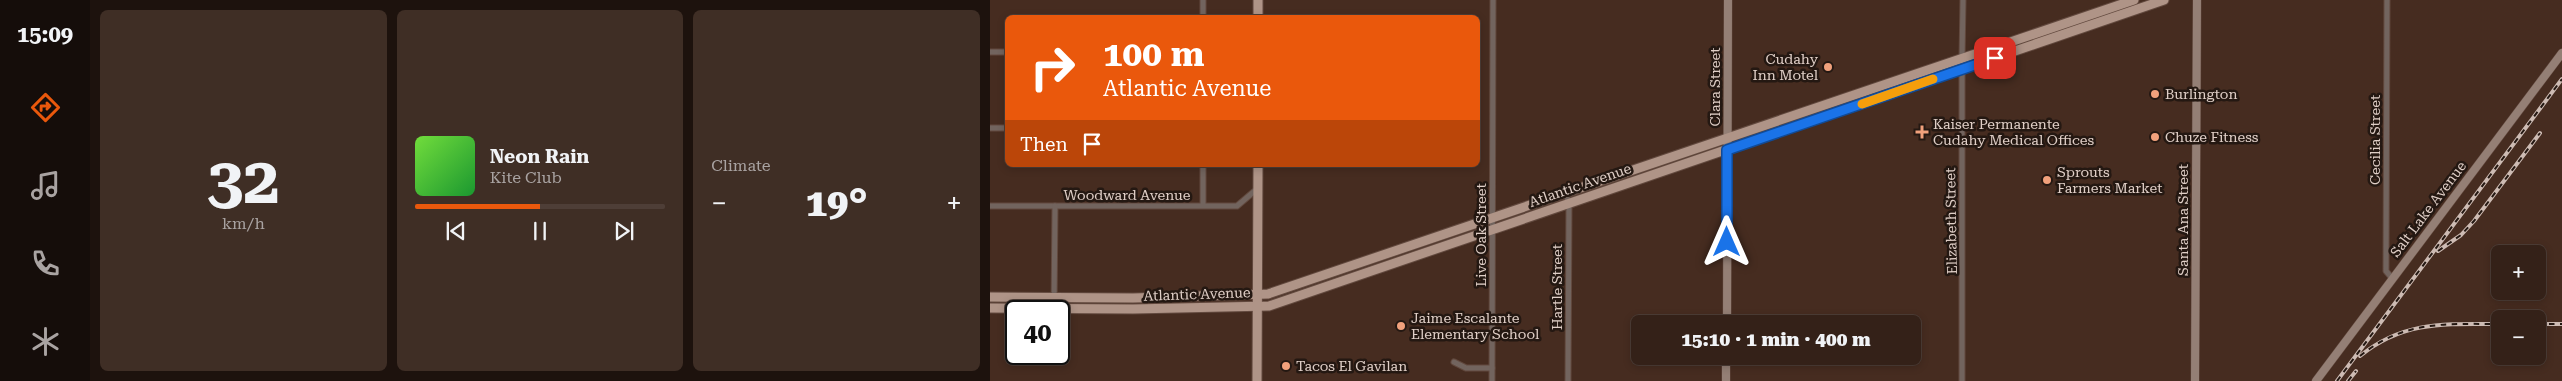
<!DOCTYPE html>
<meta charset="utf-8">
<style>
:root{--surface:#342118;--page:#3f2e25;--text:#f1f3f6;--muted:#a9a3a2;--line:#4e3e37;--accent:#ea580c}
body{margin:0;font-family:"Roboto Serif",serif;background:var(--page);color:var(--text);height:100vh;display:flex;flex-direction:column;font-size:19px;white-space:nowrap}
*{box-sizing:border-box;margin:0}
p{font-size:16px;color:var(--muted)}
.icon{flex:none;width:28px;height:28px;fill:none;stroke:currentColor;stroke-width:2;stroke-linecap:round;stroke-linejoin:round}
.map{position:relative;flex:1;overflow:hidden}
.drawer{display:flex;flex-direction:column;gap:10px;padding:10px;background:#1d120d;width:900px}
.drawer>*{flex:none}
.banner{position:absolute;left:15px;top:15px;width:475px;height:152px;border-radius:8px;box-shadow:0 2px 8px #0003,0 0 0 1px var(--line);background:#ea580c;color:#fff;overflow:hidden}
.controls{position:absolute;left:1501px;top:245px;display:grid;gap:10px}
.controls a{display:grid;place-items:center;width:55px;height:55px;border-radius:8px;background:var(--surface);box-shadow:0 2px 8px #0003,0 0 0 1px var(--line);font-size:25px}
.speed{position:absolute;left:15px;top:300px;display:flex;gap:10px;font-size:25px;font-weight:700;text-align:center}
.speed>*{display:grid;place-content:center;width:65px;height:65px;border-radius:50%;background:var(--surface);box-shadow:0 2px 8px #0003,0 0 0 1px var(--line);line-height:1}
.speed .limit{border:2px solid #111;border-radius:8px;background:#fff;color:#111}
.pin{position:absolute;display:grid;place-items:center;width:42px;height:42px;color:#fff;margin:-21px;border-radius:10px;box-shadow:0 2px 8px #0006}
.me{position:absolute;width:55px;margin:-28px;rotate:0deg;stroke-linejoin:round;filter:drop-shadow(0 0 4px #0008)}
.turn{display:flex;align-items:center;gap:18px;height:105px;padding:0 15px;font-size:22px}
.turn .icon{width:65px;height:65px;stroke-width:2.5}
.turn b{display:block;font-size:35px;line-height:42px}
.then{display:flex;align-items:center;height:48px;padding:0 15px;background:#0003;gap:10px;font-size:19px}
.big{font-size:38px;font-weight:800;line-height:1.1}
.drawer .tile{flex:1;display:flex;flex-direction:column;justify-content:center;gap:8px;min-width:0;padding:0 18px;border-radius:8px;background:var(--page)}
.drawer .dial{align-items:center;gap:0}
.dial b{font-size:65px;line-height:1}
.song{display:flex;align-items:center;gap:15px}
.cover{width:60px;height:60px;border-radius:8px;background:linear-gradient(135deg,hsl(100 70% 55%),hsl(130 70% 35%))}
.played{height:5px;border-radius:2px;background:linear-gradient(90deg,var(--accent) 50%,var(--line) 50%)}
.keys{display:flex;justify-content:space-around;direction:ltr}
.heat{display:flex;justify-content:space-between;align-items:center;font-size:28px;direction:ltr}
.drawer .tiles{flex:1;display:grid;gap:10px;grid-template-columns:repeat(3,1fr)}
.trip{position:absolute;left:641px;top:315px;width:290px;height:50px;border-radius:8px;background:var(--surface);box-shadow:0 2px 8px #0003,0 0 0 1px var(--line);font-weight:800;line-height:50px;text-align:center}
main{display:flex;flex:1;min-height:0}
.dock{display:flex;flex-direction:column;width:90px;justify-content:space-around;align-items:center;background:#150d0a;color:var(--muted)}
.dock .icon{width:35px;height:35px}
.dock .on{color:var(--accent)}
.dock b{font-size:22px;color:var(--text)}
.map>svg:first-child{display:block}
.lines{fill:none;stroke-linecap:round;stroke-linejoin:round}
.street-casing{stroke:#62493e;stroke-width:7}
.secondary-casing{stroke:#62493e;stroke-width:9}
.primary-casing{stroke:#62493e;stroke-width:11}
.street{stroke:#72645e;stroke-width:5}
.secondary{stroke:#947f75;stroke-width:8}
.primary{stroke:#af9487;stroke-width:9}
.rail-casing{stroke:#cdbbb3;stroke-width:4}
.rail{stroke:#241812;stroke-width:2;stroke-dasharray:5.5;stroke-linecap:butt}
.route-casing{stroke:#114b97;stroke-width:12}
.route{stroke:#1a73e8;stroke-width:9}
.slow{stroke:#f59e0b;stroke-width:9}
.poi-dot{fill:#f1a17c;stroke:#241812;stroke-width:2}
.labels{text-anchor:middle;stroke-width:5;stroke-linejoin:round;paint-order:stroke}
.poi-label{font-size:14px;fill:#e0cfc7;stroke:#241812;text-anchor:start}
.street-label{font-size:14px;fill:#e0cfc7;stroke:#241812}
</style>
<main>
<nav class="dock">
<b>15:09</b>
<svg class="icon on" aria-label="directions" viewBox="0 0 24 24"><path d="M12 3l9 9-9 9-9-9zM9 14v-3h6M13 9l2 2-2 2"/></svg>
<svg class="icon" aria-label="music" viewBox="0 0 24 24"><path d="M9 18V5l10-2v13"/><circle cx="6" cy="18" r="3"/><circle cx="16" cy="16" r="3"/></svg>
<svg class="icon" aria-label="phone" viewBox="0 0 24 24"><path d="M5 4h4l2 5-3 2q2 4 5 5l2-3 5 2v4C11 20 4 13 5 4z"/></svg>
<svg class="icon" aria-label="climate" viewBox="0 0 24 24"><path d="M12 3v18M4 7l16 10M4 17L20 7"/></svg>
</nav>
<section class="drawer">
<div class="tiles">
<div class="tile dial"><b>32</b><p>km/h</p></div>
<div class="tile">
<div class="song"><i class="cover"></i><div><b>Neon Rain</b><p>Kite Club</p></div></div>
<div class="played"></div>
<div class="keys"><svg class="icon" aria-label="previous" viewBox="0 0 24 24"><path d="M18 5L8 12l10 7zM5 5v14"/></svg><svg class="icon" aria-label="pause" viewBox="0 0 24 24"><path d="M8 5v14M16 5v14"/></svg><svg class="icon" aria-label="next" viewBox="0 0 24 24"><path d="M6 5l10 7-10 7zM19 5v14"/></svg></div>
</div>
<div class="tile"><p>Climate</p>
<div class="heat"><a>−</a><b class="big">19°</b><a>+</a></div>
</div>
</div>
</section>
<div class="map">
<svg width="1572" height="381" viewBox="0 0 1572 381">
<rect width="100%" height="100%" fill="#462c20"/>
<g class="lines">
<g class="street-casing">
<g id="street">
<polyline points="1397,0 1396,271 1402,278"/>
<polyline points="213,18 213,0"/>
<polyline points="0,52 18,52"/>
<polyline points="972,59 973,0"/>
<polyline points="0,128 18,128"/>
<polyline points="575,193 579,203 578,381"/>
<polyline points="213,205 213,165"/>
<polyline points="0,206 247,206 267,189"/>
<polyline points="64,309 65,206"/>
<polyline points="464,362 476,368 502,368"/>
<polyline points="502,381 503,0"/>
<polyline points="972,381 972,68"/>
</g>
</g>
<g class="secondary-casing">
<g id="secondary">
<polyline points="737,324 738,0"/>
<polyline points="736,381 736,356"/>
<polyline points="1205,381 1207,0"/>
<polyline points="1326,381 1572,53"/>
</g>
</g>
<g class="primary-casing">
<g id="primary">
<polyline points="268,18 268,0"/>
<polyline points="0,297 143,298 278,294 1144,0"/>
<polyline points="0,308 143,309 279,306 1174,0"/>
<polyline points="267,381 268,165"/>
</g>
</g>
<use href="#street" class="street"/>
<use href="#secondary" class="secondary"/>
<use href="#primary" class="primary"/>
<g class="rail-casing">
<g id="rail">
<polyline points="1448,251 1471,235 1484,221 1550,133"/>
<polyline points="1548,324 1572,324"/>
<path d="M1370,356C1414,320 1457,324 1510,324"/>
<polyline points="1347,381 1572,79"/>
<polyline points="1358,381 1366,371"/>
</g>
</g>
<use href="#rail" class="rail"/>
</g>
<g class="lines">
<g class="route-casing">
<polyline id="route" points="737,242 737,150 1005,58"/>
</g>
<use href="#route" class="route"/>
<polyline class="slow" points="872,104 943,79"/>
</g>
<g class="poi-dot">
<circle cx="838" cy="67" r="5"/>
<circle cx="1165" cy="94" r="5"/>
<path d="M929.5 124.5h5v5h5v5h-5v5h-5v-5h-5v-5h5z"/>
<circle cx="1165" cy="137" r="5"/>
<circle cx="1057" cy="180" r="5"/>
<circle cx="411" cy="326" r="5"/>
<circle cx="296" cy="366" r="5"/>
</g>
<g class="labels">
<g class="poi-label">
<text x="828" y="64" text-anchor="end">Cudahy<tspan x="828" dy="16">Inn Motel</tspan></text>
<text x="1175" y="99">Burlington</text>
<text x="943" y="129">Kaiser Permanente<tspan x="943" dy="16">Cudahy Medical Offices</tspan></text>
<text x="1175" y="142">Chuze Fitness</text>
<text x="1067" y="177">Sprouts<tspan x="1067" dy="16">Farmers Market</tspan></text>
<text x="421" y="323">Jaime Escalante<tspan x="421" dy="16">Elementary School</tspan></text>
<text x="306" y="371">Tacos El Gavilan</text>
</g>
<g class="street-label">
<text transform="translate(725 87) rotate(-90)" y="5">Clara Street</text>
<text transform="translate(1385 140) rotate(-90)" y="5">Cecilia Street</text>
<text transform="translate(590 185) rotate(-19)" y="5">Atlantic Avenue</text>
<text x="137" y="200">Woodward Avenue</text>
<text transform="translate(1438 209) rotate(-53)" y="5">Salt Lake Avenue</text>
<text transform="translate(1193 220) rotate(-90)" y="5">Santa Ana Street</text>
<text transform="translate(961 221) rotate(-91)" y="5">Elizabeth Street</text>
<text transform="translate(491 235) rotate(-90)" y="5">Live Oak Street</text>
<text transform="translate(567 287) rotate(-90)" y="5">Hartle Street</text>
<text transform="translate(207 294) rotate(-2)" y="5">Atlantic Avenue</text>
</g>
</g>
</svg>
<div class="controls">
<a>+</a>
<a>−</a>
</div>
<div class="speed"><div class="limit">40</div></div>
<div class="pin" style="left:1005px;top:58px;background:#d93025"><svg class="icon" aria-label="arrive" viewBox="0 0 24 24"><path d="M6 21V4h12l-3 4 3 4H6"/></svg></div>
<svg class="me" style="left:737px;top:242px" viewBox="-20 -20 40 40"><path d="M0-17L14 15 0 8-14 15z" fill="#1a73e8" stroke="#fff" stroke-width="4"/></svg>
<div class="trip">15:10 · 1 min · 400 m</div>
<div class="banner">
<div class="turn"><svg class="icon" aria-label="right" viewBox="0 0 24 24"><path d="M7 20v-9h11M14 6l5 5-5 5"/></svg><div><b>100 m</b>Atlantic Avenue</div></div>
<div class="then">Then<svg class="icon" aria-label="arrive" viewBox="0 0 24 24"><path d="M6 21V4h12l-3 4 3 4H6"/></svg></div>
</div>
</div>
</main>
